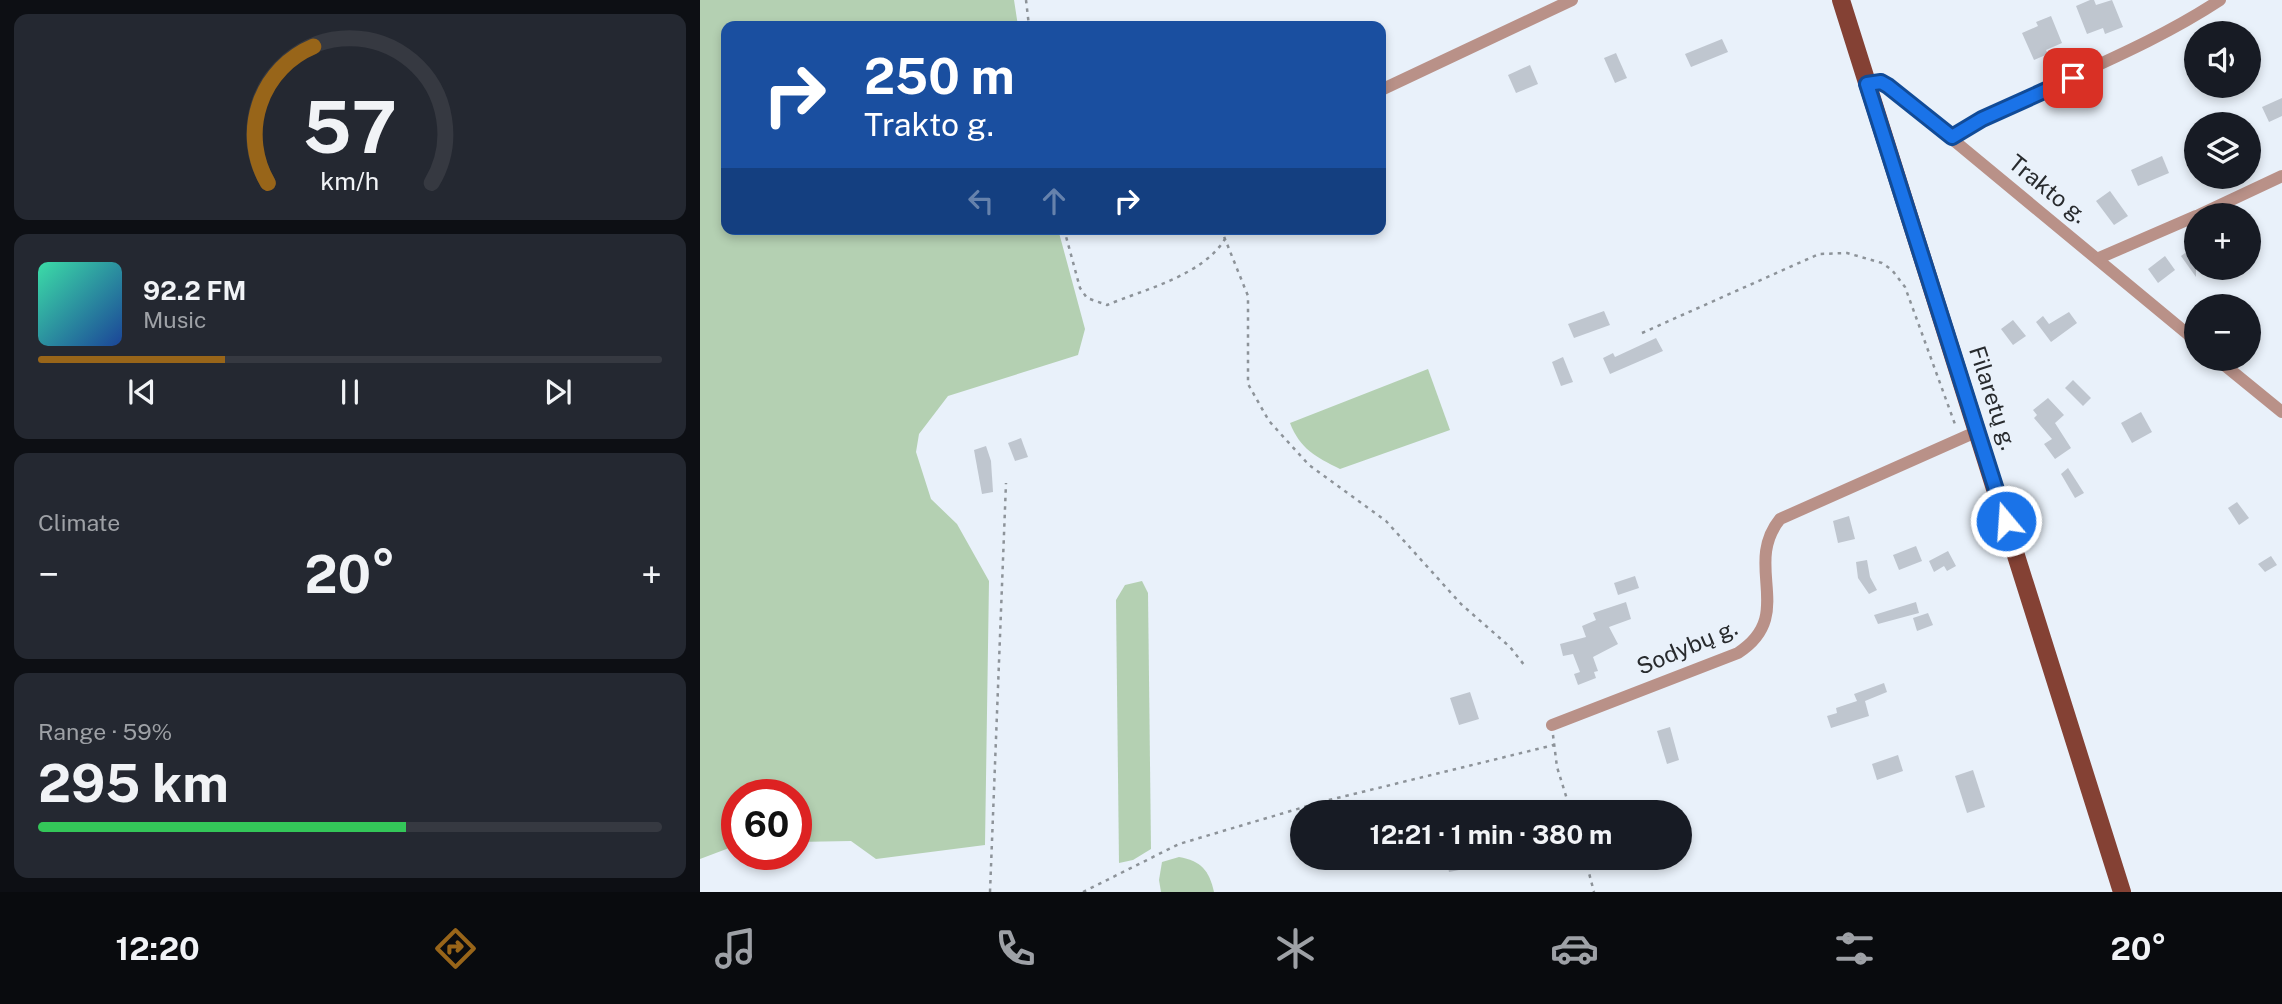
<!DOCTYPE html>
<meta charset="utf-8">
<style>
:root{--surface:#171b24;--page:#242831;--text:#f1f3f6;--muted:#9ea1a6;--line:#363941;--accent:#986519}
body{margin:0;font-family:"Public Sans",sans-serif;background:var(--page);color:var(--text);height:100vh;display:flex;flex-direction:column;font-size:26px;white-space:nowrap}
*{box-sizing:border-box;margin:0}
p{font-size:23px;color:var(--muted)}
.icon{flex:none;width:38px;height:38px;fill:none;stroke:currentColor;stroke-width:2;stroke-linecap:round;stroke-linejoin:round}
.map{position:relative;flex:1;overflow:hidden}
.details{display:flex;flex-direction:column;gap:14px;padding:14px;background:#0d0f14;width:700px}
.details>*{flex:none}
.banner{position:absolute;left:21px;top:21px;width:665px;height:214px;border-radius:14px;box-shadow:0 4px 10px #0003;background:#1a4fa0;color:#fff;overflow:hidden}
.buttons{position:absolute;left:1484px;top:21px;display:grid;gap:14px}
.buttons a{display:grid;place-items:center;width:77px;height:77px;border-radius:50%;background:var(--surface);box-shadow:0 4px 10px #0003;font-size:35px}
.speed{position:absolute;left:21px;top:779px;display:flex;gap:14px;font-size:35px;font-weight:700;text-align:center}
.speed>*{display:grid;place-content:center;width:91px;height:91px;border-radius:50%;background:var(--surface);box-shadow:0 4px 10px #0003;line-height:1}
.speed .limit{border:10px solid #d22;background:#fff;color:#111}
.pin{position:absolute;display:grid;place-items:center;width:60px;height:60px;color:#fff;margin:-30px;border-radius:14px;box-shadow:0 4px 10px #0006}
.me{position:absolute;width:77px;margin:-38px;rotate:342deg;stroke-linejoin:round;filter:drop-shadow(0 0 5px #0008)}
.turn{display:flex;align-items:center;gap:24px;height:147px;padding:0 28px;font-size:32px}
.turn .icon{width:91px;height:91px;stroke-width:2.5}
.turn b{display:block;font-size:49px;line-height:60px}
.lanes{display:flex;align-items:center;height:66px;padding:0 28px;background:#0003;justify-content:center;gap:35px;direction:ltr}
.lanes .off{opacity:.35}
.big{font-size:52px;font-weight:700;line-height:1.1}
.details .widget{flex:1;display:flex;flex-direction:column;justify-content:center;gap:10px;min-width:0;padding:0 24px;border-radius:14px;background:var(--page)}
.details .dial{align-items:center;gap:0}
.dial svg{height:182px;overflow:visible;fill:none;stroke:var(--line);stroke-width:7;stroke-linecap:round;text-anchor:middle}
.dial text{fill:var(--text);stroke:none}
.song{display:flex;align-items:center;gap:21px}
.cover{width:84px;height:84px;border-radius:10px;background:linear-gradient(135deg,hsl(160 70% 55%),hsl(220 70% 35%))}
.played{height:7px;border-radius:4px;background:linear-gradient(90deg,var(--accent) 30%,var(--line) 30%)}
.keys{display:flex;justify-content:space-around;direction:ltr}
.heat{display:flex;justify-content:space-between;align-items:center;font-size:38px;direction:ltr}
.charge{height:10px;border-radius:5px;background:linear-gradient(90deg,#34c759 59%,var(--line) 0)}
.trip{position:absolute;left:590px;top:800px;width:402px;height:70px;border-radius:35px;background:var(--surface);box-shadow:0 4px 10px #0003;font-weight:700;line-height:70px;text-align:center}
.dock{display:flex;height:112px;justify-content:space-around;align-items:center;background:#090b0e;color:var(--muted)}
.dock .icon{width:49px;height:49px}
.dock .active{color:var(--accent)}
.dock b{font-size:32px;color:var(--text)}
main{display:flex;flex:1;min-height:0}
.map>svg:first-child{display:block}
.green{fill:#b4d0b2}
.building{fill:#bfc6cf}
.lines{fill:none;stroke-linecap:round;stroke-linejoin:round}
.path{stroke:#8d9399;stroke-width:2.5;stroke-dasharray:3.5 5;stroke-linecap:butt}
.street{stroke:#b99188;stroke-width:12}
.primary{stroke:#844134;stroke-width:18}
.route-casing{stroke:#114b97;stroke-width:18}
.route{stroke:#1a73e8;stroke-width:12}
.labels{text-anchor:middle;stroke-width:5;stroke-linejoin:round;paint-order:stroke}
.street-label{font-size:23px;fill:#282b2e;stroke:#e9f1fa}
</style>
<main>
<section class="details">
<div class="widget dial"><svg viewBox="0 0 100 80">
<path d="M14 69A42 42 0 1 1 86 69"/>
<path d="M14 69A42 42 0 0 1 34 9" stroke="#986519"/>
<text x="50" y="56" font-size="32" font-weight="700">57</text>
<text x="50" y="72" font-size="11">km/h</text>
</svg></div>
<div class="widget">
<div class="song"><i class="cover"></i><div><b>92.2 FM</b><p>Music</p></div></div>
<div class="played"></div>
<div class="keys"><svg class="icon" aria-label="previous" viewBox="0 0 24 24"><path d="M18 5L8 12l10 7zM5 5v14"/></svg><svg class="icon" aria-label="pause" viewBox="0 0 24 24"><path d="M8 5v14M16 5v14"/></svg><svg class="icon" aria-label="next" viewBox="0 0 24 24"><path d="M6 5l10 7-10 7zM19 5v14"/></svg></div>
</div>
<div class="widget"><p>Climate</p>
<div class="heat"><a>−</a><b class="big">20°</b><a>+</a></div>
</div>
<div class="widget"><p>Range · 59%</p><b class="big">295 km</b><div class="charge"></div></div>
</section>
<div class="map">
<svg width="1582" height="892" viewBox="0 0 1582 892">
<rect width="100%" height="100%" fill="#e9f1fa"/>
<g class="green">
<polygon points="0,0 314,0 318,26 26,26 26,229 358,229 385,329 378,355 248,396 219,434 216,452 231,499 257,524 289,581 285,845 176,859 151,841 96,842 96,794 37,794 37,845 0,859"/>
<path d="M728,369L750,430L640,469C616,457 600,449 590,423Z"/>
<polygon points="442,581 448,593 451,849 433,860 419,863 416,600 425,585"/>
<path d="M479,857C501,861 509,870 514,892H461L459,880L462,862Z"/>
</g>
<g class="building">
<polygon points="1390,0 1394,0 1396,5 1412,0 1423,27 1405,34 1403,28 1387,34 1376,6"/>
<polygon points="1351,16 1362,43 1346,50 1348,54 1334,60 1322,33 1338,26 1336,22"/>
<polygon points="1022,39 1028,52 991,67 985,54"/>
<polygon points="916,53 927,78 915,83 904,58"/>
<polygon points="830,65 838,84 816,93 808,75"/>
<polygon points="1582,98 1582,116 1569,122 1562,107"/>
<polygon points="1462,156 1469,173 1438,186 1431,170"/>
<polygon points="1410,191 1428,216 1414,225 1396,201"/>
<polygon points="1496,245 1496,277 1481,256"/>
<polygon points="1465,256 1475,270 1458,283 1448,269"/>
<polygon points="904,311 910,325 874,338 868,324"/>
<polygon points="1369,312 1377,323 1351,342 1336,322 1343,316 1349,324"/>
<polygon points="1313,320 1326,336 1313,345 1301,329"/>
<polygon points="956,338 963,351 910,374 903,358 913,353 915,357"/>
<polygon points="863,357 873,382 861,386 852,362"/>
<polygon points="1373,380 1391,398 1383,406 1365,388"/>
<polygon points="1348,398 1364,415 1355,423 1371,448 1355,459 1344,444 1352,439 1334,418 1337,415 1333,410"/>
<polygon points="1441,412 1452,432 1432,443 1421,423"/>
<polygon points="321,438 328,457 315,461 308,443"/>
<polygon points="286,446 291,461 293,492 282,494 274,450"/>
<polygon points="1368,468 1384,493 1375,498 1361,474"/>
<polygon points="1537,502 1549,518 1539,525 1528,508"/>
<polygon points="1149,516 1155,539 1138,543 1133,521"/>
<polygon points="1216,546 1222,561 1199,570 1193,555"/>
<polygon points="1248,551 1256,566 1247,571 1244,566 1234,572 1229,561"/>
<polygon points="1571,556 1577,565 1565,572 1558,564"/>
<polygon points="1167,560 1170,577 1177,590 1169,594 1158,578 1156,562"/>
<polygon points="935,576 939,588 918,595 914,583"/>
<polygon points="926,602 931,619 909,627 918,644 893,657 898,671 894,672 896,678 878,685 874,674 880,672 873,654 863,656 860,644 886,637 882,626 896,620 893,613"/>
<polygon points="1216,602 1219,613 1178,624 1174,615"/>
<polygon points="1228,613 1233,625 1217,631 1213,618"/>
<polygon points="1184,683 1187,692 1165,701 1169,716 1131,728 1127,716 1137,713 1136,708 1157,701 1154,694"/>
<polygon points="770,692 779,719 759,725 750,698"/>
<polygon points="970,727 979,760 967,764 957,731"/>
<polygon points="1198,755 1203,771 1177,780 1172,764"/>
<polygon points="1273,770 1285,807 1267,813 1255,776"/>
<polygon points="746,858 767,858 769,868 749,872"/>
</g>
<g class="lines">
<g class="path">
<polyline points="326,0 329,26"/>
<path d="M364,229L380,288L387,298L407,305C445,289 502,276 525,239"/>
<polyline points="521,229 548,296 548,384 569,421 609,465 686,521 761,604 810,647 825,666"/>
<polyline points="942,333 1119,254 1147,253 1182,263 1192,270 1205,287 1256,427"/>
<polyline points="853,735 857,767 871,812"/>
<polyline points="885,858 894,892"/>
<polyline points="290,892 306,483"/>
<polyline points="383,892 479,844 621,802 854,745"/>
</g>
<g class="street">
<polyline points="1167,84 1181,82 1188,86 1496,341"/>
<polyline points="681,90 872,0"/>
<path d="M1252,137C1338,86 1435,56 1520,0"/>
<polyline points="1499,215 1582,176"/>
<polyline points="1399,258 1496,216"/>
<polyline points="1517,359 1582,412"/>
<path d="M852,725L1038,653C1097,615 1042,566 1080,519L1278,431"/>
</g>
<polyline class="primary" points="1141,0 1422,892"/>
</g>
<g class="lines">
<g class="route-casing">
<polyline id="route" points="1306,521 1167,84 1181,82 1188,86 1252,137 1282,119 1373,78"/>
</g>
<use href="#route" class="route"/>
</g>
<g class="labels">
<g class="street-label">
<text transform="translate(1348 189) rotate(39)" y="8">Trakto g.</text>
<text transform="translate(1293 398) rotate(72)" y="8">Filaretų g.</text>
<text transform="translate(987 647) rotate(-23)" y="8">Sodybų g.</text>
</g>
</g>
</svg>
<div class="buttons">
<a><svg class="icon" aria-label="sound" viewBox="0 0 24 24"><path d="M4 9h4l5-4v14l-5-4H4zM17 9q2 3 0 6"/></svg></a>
<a><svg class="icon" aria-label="layers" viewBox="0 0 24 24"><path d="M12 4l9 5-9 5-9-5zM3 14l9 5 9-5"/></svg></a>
<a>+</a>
<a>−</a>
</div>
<div class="speed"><div class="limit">60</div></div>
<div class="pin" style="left:1373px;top:78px;background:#d93025"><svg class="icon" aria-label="arrive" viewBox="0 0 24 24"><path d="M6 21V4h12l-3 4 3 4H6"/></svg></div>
<svg class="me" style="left:1306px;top:521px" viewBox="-20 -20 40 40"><circle r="17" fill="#1a73e8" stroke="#fff" stroke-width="3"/><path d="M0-11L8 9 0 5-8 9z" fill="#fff"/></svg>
<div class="trip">12:21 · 1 min · 380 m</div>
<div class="banner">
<div class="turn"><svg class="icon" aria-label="right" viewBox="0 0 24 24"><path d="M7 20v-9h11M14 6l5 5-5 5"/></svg><div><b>250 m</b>Trakto g.</div></div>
<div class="lanes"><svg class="icon off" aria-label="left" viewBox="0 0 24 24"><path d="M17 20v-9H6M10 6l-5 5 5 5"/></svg><svg class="icon off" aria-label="ahead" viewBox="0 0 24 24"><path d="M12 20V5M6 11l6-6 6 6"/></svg><svg class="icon" aria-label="right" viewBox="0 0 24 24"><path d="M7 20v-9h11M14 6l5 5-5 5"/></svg></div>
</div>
</div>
</main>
<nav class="dock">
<b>12:20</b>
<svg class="icon active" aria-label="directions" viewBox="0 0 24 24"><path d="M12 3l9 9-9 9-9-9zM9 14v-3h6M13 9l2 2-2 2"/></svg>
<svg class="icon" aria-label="music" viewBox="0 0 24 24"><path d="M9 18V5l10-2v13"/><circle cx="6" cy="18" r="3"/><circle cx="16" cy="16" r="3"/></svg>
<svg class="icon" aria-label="phone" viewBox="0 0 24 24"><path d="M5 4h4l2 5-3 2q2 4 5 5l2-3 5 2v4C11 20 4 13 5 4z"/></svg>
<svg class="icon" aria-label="climate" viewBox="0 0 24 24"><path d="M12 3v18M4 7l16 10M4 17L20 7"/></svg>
<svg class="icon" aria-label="car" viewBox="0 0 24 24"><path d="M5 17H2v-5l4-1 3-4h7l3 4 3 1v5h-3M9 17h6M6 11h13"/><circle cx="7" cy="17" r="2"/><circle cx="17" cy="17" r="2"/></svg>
<svg class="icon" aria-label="filters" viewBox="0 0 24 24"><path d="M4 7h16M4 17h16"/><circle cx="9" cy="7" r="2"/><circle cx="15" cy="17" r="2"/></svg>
<b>20°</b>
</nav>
